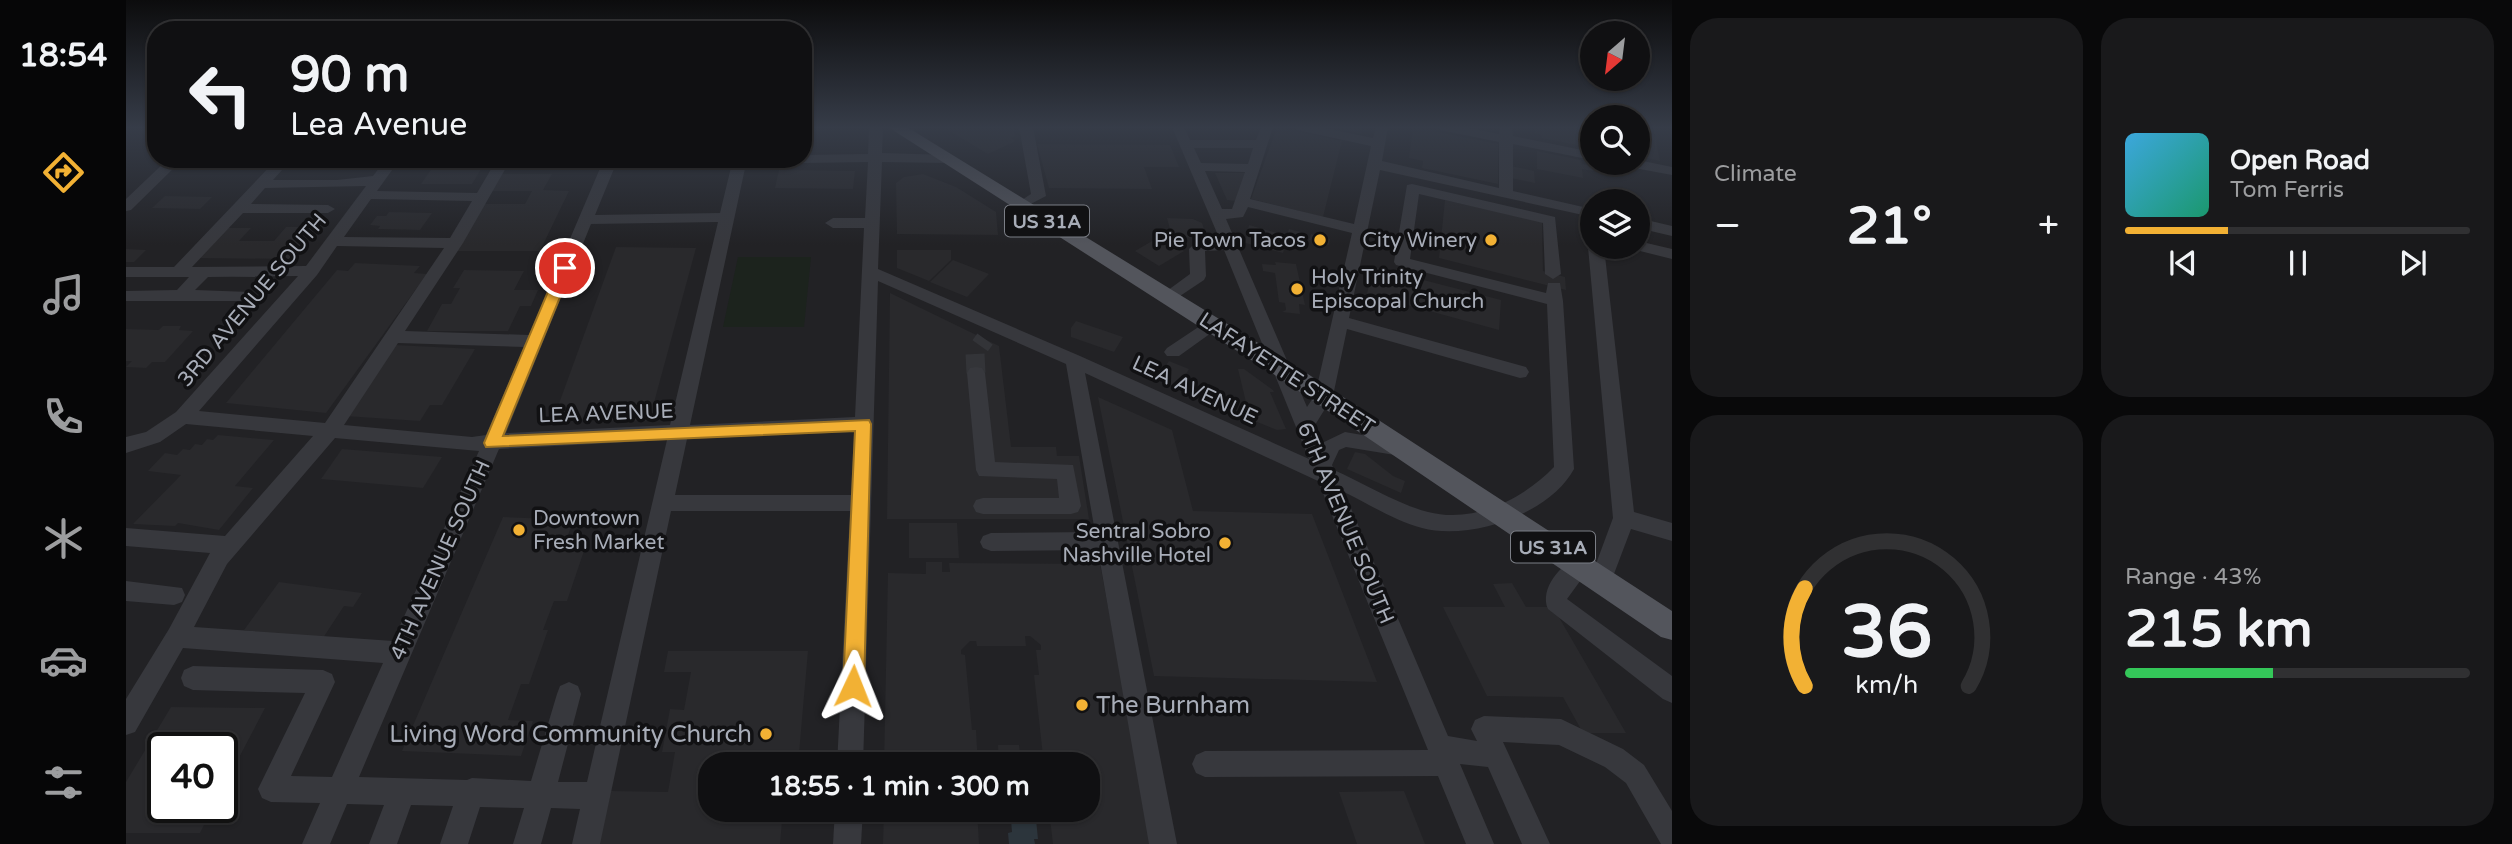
<!DOCTYPE html>
<meta charset="utf-8">
<style>
:root{--surface:#101012;--page:#19191b;--text:#f1f3f6;--muted:#9c9d9f;--line:#303032;--accent:#f2b134}
body{margin:0;font-family:"Varela Round",sans-serif;background:var(--page);color:var(--text);height:100vh;display:flex;flex-direction:column;font-size:26px;white-space:nowrap}
*{box-sizing:border-box;margin:0}
p{font-size:23px;color:var(--muted)}
.icon{flex:none;width:38px;height:38px;fill:none;stroke:currentColor;stroke-width:2;stroke-linecap:round;stroke-linejoin:round}
.map{position:relative;flex:1;overflow:hidden}
.sheet{display:flex;flex-direction:column;gap:18px;padding:18px;background:#09090a;width:840px}
.sheet>*{flex:none}
.guide{position:absolute;left:21px;top:21px;width:665px;height:147px;border-radius:28px;box-shadow:0 2px 5px #0004,0 0 0 2px var(--line);background:#101012;color:var(--text);overflow:hidden}
.needle{width:46px;rotate:208deg}
.tools{position:absolute;left:1454px;top:21px;display:grid;gap:14px}
.tools a{display:grid;place-items:center;width:70px;height:70px;border-radius:50%;background:var(--surface);box-shadow:0 2px 5px #0004,0 0 0 2px var(--line);font-size:35px}
.speed{position:absolute;left:21px;top:732px;display:flex;gap:14px;font-size:35px;font-weight:700;text-align:center}
.speed>*{display:grid;place-content:center;width:91px;height:91px;border-radius:50%;background:var(--surface);box-shadow:0 2px 5px #0004,0 0 0 2px var(--line);line-height:1}
.speed .limit{border:4px solid #111;border-radius:10px;background:#fff;color:#111}
.pin{position:absolute;display:grid;place-items:center;width:60px;height:60px;color:#fff;margin:-30px;border:4px solid #fff;border-radius:50%;box-shadow:0 2px 7px #0007}
.me{position:absolute;width:77px;margin:-38px;rotate:2deg;stroke-linejoin:round;filter:drop-shadow(0 0 5px #0008)}
.turn{display:flex;align-items:center;gap:24px;height:147px;padding:0 28px;font-size:32px}
.turn .icon{width:91px;height:91px;stroke-width:2.5}
.turn b{display:block;font-size:49px;line-height:60px}
.big{font-size:52px;font-weight:800;line-height:1.1}
.sheet .card{flex:1;display:flex;flex-direction:column;justify-content:center;gap:10px;min-width:0;padding:0 24px;border-radius:28px;background:var(--page)}
.sheet .dial{align-items:center;gap:0}
.dial svg{height:182px;overflow:visible;fill:none;stroke:var(--line);stroke-width:7;stroke-linecap:round;text-anchor:middle}
.dial text{fill:var(--text);stroke:none}
.song{display:flex;align-items:center;gap:21px}
.cover{width:84px;height:84px;border-radius:10px;background:linear-gradient(135deg,hsl(200 70% 55%),hsl(160 70% 35%))}
.played{height:7px;border-radius:4px;background:linear-gradient(90deg,var(--accent) 30%,var(--line) 30%)}
.keys{display:flex;justify-content:space-around;direction:ltr}
.heat{display:flex;justify-content:space-between;align-items:center;font-size:38px;direction:ltr}
.charge{height:10px;border-radius:5px;background:linear-gradient(90deg,#34c759 43%,var(--line) 0)}
.sheet .tiles{flex:1;display:grid;gap:18px;grid-template-columns:repeat(2,1fr)}
.trip{position:absolute;left:572px;top:752px;width:402px;height:70px;border-radius:28px;background:var(--surface);box-shadow:0 2px 5px #0004,0 0 0 2px var(--line);font-weight:800;line-height:70px;text-align:center}
main{display:flex;flex:1;min-height:0}
.dock{display:flex;flex-direction:column;width:126px;justify-content:space-around;align-items:center;background:#060607;color:var(--muted)}
.dock .icon{width:49px;height:49px}
.dock .selected{color:var(--accent)}
.dock b{font-size:32px;color:var(--text)}
.map>svg:first-child{display:block}
.built{fill:#222225;fill-rule:evenodd}
.green{fill:#1c231d}
.water{fill:#2c353c}
.building{fill:#29292c}
.lines{fill:none;stroke-linecap:round;stroke-linejoin:round}
.minor-tunnel{stroke:#333438;stroke-width:19;stroke-dasharray:19 10;stroke-linecap:butt}
.minor{fill:#37383d;fill-rule:evenodd}
.major{fill:#53555c;fill-rule:evenodd}
.route{fill:#f2b134;stroke:#9d7322;stroke-width:2}
.poi-dot{fill:#f2b134;stroke:#111113;stroke-width:2.5}
.labels{text-anchor:middle;stroke-width:7;stroke-linejoin:round;paint-order:stroke}
.shield{fill:#111113;stroke:#7b7e86;stroke-width:2}
.shield-label{font-size:19px;font-weight:bold;fill:#a8adb8}
.poi-label{font-size:21px;fill:#a8adb8;stroke:#111113;text-anchor:end}
.street-label{font-size:21px;fill:#a8adb8;stroke:#111113}
.near-poi-label{font-size:24px;fill:#a8adb8;stroke:#111113;text-anchor:start}
</style>
<main>
<nav class="dock">
<b>18:54</b>
<svg class="icon selected" aria-label="directions" viewBox="0 0 24 24"><path d="M12 3l9 9-9 9-9-9zM9 14v-3h6M13 9l2 2-2 2"/></svg>
<svg class="icon" aria-label="music" viewBox="0 0 24 24"><path d="M9 18V5l10-2v13"/><circle cx="6" cy="18" r="3"/><circle cx="16" cy="16" r="3"/></svg>
<svg class="icon" aria-label="phone" viewBox="0 0 24 24"><path d="M5 4h4l2 5-3 2q2 4 5 5l2-3 5 2v4C11 20 4 13 5 4z"/></svg>
<svg class="icon" aria-label="climate" viewBox="0 0 24 24"><path d="M12 3v18M4 7l16 10M4 17L20 7"/></svg>
<svg class="icon" aria-label="car" viewBox="0 0 24 24"><path d="M5 17H2v-5l4-1 3-4h7l3 4 3 1v5h-3M9 17h6M6 11h13"/><circle cx="7" cy="17" r="2"/><circle cx="17" cy="17" r="2"/></svg>
<svg class="icon" aria-label="filters" viewBox="0 0 24 24"><path d="M4 7h16M4 17h16"/><circle cx="9" cy="7" r="2"/><circle cx="15" cy="17" r="2"/></svg>
</nav>
<div class="map">
<svg width="1546" height="844" viewBox="0 0 1546 844">
<rect width="100%" height="100%" fill="#161618"/>
<path class="built" d="M0,127H30V159H677V127H1466V163H1512V127H1546V844H0ZM1466,201H1512V247H1466ZM37,747H96V807H37ZM584,765H962V810H584Z"/>
<polygon class="green" points="612,257 685,257 678,327 597,327"/>
<polygon class="water" points="880,810 909,810 912,839 908,839 909,844 883,844 882,833 886,832 885,820 881,819"/>
<g class="building">
<polygon points="817,127 887,127 889,136 885,138 890,141 862,154"/>
<polygon points="1151,127 1216,141 1197,217 1125,199"/>
<polygon points="1204,127 1236,127 1235,134"/>
<polygon points="1287,127 1372,144 1372,184 1296,168 1297,161 1283,158"/>
<polygon points="1401,127 1454,127 1456,146 1416,138 1416,135 1409,133 1409,129"/>
<polygon points="1512,133 1529,137 1534,161 1512,156"/>
<polygon points="911,144 1044,145 1053,167 1018,167 1026,189 923,188"/>
<polygon points="1411,151 1455,160 1456,164 1467,166 1467,171 1456,169 1457,178 1411,169"/>
<polygon points="311,161 360,161 346,184 295,184"/>
<polygon points="1385,166 1408,171 1409,183 1385,178"/>
<polygon points="653,170 729,171 727,189 649,188"/>
<polygon points="1089,173 1121,173 1110,201 1101,200"/>
<polygon points="373,174 426,174 417,190 443,191 414,251 330,251 357,204 399,204 406,191 363,191"/>
<polygon points="797,174 830,187 870,212 872,235 771,234 770,183 778,177"/>
<polygon points="39,196 86,197 74,209 26,208"/>
<polygon points="1319,200 1416,222 1417,271 1439,277 1440,290 1313,258"/>
<polygon points="263,212 306,213 294,230 252,229 254,226 244,225 251,216 260,216"/>
<polygon points="1041,218 1067,219 1076,223 1081,238 1046,237"/>
<polygon points="1123,225 1162,236 1157,253 1119,243"/>
<polygon points="160,227 191,227 166,259 68,258 96,228 125,228 113,241 148,241"/>
<polygon points="1163,229 1179,233 1177,239 1161,235"/>
<polygon points="1185,234 1204,239 1203,245 1183,240"/>
<polygon points="1033,237 1058,251 1033,266 1009,251"/>
<polygon points="490,247 570,248 523,421 427,420"/>
<polygon points="0,249 20,250 8,262 0,262"/>
<polygon points="771,250 825,250 825,260 803,281 771,268"/>
<polygon points="827,260 863,274 841,297 804,282"/>
<polygon points="1149,262 1170,264 1179,305 1173,304 1174,314 1156,312 1160,310 1159,303 1153,302 1149,273 1137,271 1136,264 1150,265"/>
<polygon points="229,263 294,266 288,273 301,274 200,413 100,403 211,270 222,271"/>
<polygon points="1247,267 1375,300 1373,330 1241,294"/>
<polygon points="338,270 398,271 388,290 412,290 405,306 394,306 382,331 301,331 316,304 325,304 334,288 327,288"/>
<polygon points="764,293 873,346 885,447 930,447 931,456 953,456 963,519 761,519"/>
<polygon points="950,321 997,337 988,352 945,337 945,328"/>
<polygon points="37,326 55,326 53,330 67,331 39,362 26,362 20,368 0,367 6,361 0,361 0,329 33,330"/>
<polygon points="269,345 349,349 316,405 304,405 294,421 219,416"/>
<polygon points="1043,361 1063,369 1051,388 1030,379"/>
<polygon points="1112,369 1118,369 1147,390 1148,392 1144,392 1160,429 1151,430 1124,419"/>
<polygon points="972,397 1046,430 1067,511 1186,514 1251,682 1028,676"/>
<polygon points="92,435 148,440 109,486 127,488 93,530 52,523 49,526 7,524 55,475 22,471 39,453 51,455 57,449 64,450 69,444 76,445 81,439 87,440"/>
<polygon points="216,449 316,457 297,488 195,479"/>
<polygon points="1229,452 1239,454 1267,476 1279,481 1275,493 1221,469"/>
<polygon points="377,517 448,520 437,547 459,548 441,601 428,601 417,630 422,630 403,684 395,684 382,720 407,721 395,756 276,751"/>
<polygon points="783,523 831,523 833,558 783,558"/>
<polygon points="800,562 816,562 816,572 824,572 823,563 974,564 1026,844 927,844 923,810 962,810 962,765 918,765 908,675 913,675 910,650 915,650 915,645 904,636 899,636 900,646 851,646 850,641 844,641 835,650 835,654 839,655 846,730 850,730 852,765 758,765 762,573 800,574"/>
<polygon points="153,582 236,593 227,607 218,606 195,641 118,630"/>
<polygon points="1386,583 1400,607 1427,607 1500,733 1457,733 1437,697 1361,696 1317,607 1379,607 1367,584"/>
<polygon points="542,651 682,651 672,765 584,765 584,810 657,810 654,844 473,844 485,791 542,792 549,752 536,752 544,709 558,710 565,672 538,672"/>
<polygon points="45,707 139,708 96,790 96,747 37,747 37,807 87,807 74,833 0,833 0,782"/>
<polygon points="872,745 893,745 895,765 873,765"/>
<polygon points="1278,791 1299,844 1231,844 1213,792"/>
<polygon points="758,810 851,810 853,844 757,844"/>
</g>
<g class="lines">
<polyline class="minor-tunnel" points="850,373 849,353 859,339"/>
<g class="minor">
<path d="M743,127H757L756,153L822,155L829,159L822,163L756,162L752,269L954,356L1183,459L1098,250L1079,251L1080,276L1078,280L1048,300H1036L1034,296L1064,274L1063,249C1071,240 1083,240 1094,240L1046,127H1058L1064,140H1130L1135,127H1147L1124,199L1228,224L1245,146L1171,130L1170,127H1193L1247,138L1250,127H1262L1256,161L1373,188V142L1314,130L1313,127H1337L1373,134L1374,127H1386L1387,136L1466,152V160L1387,144V191L1466,209V217L1254,170L1223,318L1400,367L1403,372L1400,377L1394,378L1221,329L1207,396L1189,425L1196,443L1219,432L1282,443L1285,448L1282,453L1275,456L1220,447L1213,450L1206,465L1208,470C1237,483 1271,504 1302,512C1348,524 1397,499 1428,467L1421,304L1270,265L1268,262L1281,185L1286,184L1429,217L1435,274L1427,279L1419,274L1417,223L1293,194L1284,259L1420,293L1422,283H1434L1437,301L1448,469C1424,514 1344,541 1296,528C1269,521 1243,504 1218,492L1322,736L1351,741L1345,729L1349,720L1358,716L1435,719L1497,749L1518,765L1546,811V844H1535L1500,783L1479,767L1433,745L1377,742L1424,844H1396L1362,767L1334,764L1368,844H1340L1312,776L1079,777L1070,773L1066,764L1070,755L1079,751L1302,750L1192,481L959,373L1051,844H1023L972,550L865,551L857,548L854,542L857,536L865,533L969,532L940,364L752,281L737,765H711L724,511H545L474,844H446L454,809L425,808L415,844H387L398,808L354,807L342,844H314L327,806L285,805L271,844H243L258,805L221,804L204,844H176L194,803L145,802L136,798L132,789L179,693L67,690L58,686L55,678L58,670L67,666L197,670L206,674L209,682L165,776L206,777L257,663L57,648L9,732L0,735V699L43,629L84,553L0,546V528L99,536L187,436L60,424L34,442L0,453V437L20,432L50,412L172,276L82,277L69,290L124,292L126,296L124,300L118,301H0V291L51,290L63,277H0V267H48L151,159H166L147,180H211L247,176L260,159H274L251,191L351,193L371,159H385L337,243L279,331L403,335L478,159H492L469,215L594,213L607,159H621L564,425L729,417L738,228H707L699,223L707,218H739L742,162L677,163L670,159H677V155L742,154ZM1068,148H1127L1122,164L1075,163ZM1079,171L1119,172L1106,209H1096ZM240,186L180,266L66,267L117,213H202L209,209L202,205L125,204L139,188ZM245,199L346,201L324,238L218,237ZM1122,207L1226,233L1189,395L1181,407L1100,219L1117,217ZM592,222L544,425L380,433L465,224ZM211,246L318,248L199,423L73,411L191,275ZM272,343L398,347L360,435L346,437L218,425ZM728,432L725,495H549L561,439ZM209,438L353,451L267,641L68,627L101,564ZM541,440L461,782H432L455,694L452,686L443,682L434,686L431,694L405,781L346,778L341,780L233,777L373,449Z"/>
<polygon points="893,127 907,127 920,196 895,209 888,205 905,194"/>
<polygon points="42,159 57,159 5,210 0,211 0,199"/>
<polygon points="1512,160 1546,167 1546,175 1503,167 1496,163 1512,163"/>
<polygon points="1512,218 1546,226 1546,236 1512,228"/>
<polygon points="1512,241 1546,249 1546,259 1506,249 1505,247 1512,247"/>
<polygon points="1466,243 1466,247 1478,247 1508,512 1546,523 1546,541 1505,529 1483,587 1475,590 1467,587 1464,580 1487,518 1462,247"/>
<polygon points="1086,318 1092,320 1095,324 1092,328 1053,356 1041,356 1038,352 1041,348"/>
<polygon points="850,367 856,368 859,373 869,462 947,465 955,506 952,512 945,514 857,514 850,512 847,506 850,500 857,498 933,498 931,479 853,476 850,470 841,373 844,368"/>
<path d="M1454,557L1462,559L1465,566L1441,599L1546,676V703L1537,699L1422,609C1413,589 1435,563 1454,557Z"/>
<polygon points="0,581 56,588 59,595 56,602 48,605 0,601"/>
<polygon points="709,810 737,810 735,844 707,844"/>
</g>
<polygon class="major" points="762,127 781,127 1168,365 1546,611 1546,640 1535,637 1152,377"/>
</g>
<linearGradient id="sky" x2="0" y2="1"><stop stop-color="#0c0c0d"/><stop offset="0.52" stop-color="#363c48"/><stop offset="1" stop-color="#363c48" stop-opacity="0"/></linearGradient>
<rect width="1546" height="245" fill="url(#sky)"/>
<polygon class="route" points="439,264 446,268 377,436 743,420 745,424 738,686 735,693 727,696 720,693 717,686 729,431 360,447 358,443 432,268"/>
<g class="poi-dot">
<circle cx="1194" cy="240" r="7"/>
<circle cx="1365" cy="240" r="7"/>
<circle cx="1171" cy="289" r="7"/>
<circle cx="393" cy="530" r="7"/>
<circle cx="1099" cy="543" r="7"/>
<circle cx="956" cy="705" r="7"/>
<circle cx="640" cy="734" r="7"/>
</g>
<g class="labels">
<g class="shield">
<rect x="879" y="205.5" width="84" height="31" rx="5"/>
<rect x="1385" y="531.5" width="84" height="31" rx="5"/>
</g>
<g class="shield-label">
<text x="921" y="228">US 31A</text>
<text x="1427" y="554">US 31A</text>
</g>
<g class="poi-label">
<text x="1180" y="247">Pie Town Tacos</text>
<text x="1351" y="247">City Winery</text>
<text x="1185" y="284" text-anchor="start">Holy Trinity<tspan x="1185" dy="24">Episcopal Church</tspan></text>
<text x="407" y="525" text-anchor="start">Downtown<tspan x="407" dy="24">Fresh Market</tspan></text>
<text x="1085" y="538">Sentral Sobro<tspan x="1085" dy="24">Nashville Hotel</tspan></text>
</g>
<g class="street-label">
<text transform="translate(126 300) rotate(-50)" y="7">3RD AVENUE SOUTH</text>
<text transform="translate(1161 373) rotate(33)" y="7">LAFAYETTE STREET</text>
<text transform="translate(1069 390) rotate(25)" y="7">LEA AVENUE</text>
<text transform="translate(480 413) rotate(-2)" y="7">LEA AVENUE</text>
<text transform="translate(1220 523) rotate(67)" y="7">6TH AVENUE SOUTH</text>
<text transform="translate(314 560) rotate(-66)" y="7">4TH AVENUE SOUTH</text>
</g>
<g class="near-poi-label">
<text x="970" y="713">The Burnham</text>
<text x="626" y="742" text-anchor="end">Living Word Community Church</text>
</g>
</g>
</svg>
<div class="tools">
<a><svg class="needle" viewBox="-14 -14 28 28"><path d="M0-13l5 13h-10z" fill="#e53935"/><path d="M0 13l5-13h-10z" fill="#9c9d9f"/></svg></a>
<a><svg class="icon" aria-label="search" viewBox="0 0 24 24"><circle cx="10" cy="10" r="6"/><path d="M15 15l6 6"/></svg></a>
<a><svg class="icon" aria-label="layers" viewBox="0 0 24 24"><path d="M12 4l9 5-9 5-9-5zM3 14l9 5 9-5"/></svg></a>
</div>
<div class="speed"><div class="limit">40</div></div>
<div class="pin" style="left:439px;top:268px;background:#d93025"><svg class="icon" aria-label="arrive" viewBox="0 0 24 24"><path d="M6 21V4h12l-3 4 3 4H6"/></svg></div>
<svg class="me" style="left:727px;top:686px" viewBox="-20 -20 40 40"><path d="M0-17L14 15 0 8-14 15z" fill="#f2b134" stroke="#fff" stroke-width="4"/></svg>
<div class="trip">18:55 · 1 min · 300 m</div>
<div class="guide">
<div class="turn"><svg class="icon" aria-label="left" viewBox="0 0 24 24"><path d="M17 20v-9H6M10 6l-5 5 5 5"/></svg><div><b>90 m</b>Lea Avenue</div></div>
</div>
</div>
<section class="sheet">
<div class="tiles">
<div class="card"><p>Climate</p>
<div class="heat"><a>−</a><b class="big">21°</b><a>+</a></div>
</div>
<div class="card">
<div class="song"><i class="cover"></i><div><b>Open Road</b><p>Tom Ferris</p></div></div>
<div class="played"></div>
<div class="keys"><svg class="icon" aria-label="previous" viewBox="0 0 24 24"><path d="M18 5L8 12l10 7zM5 5v14"/></svg><svg class="icon" aria-label="pause" viewBox="0 0 24 24"><path d="M8 5v14M16 5v14"/></svg><svg class="icon" aria-label="next" viewBox="0 0 24 24"><path d="M6 5l10 7-10 7zM19 5v14"/></svg></div>
</div>
<div class="card dial"><svg viewBox="0 0 100 80">
<path d="M14 69A42 42 0 1 1 86 69"/>
<path d="M14 69A42 42 0 0 1 14 26" stroke="#f2b134"/>
<text x="50" y="56" font-size="32" font-weight="700">36</text>
<text x="50" y="72" font-size="11">km/h</text>
</svg></div>
<div class="card"><p>Range · 43%</p><b class="big">215 km</b><div class="charge"></div></div>
</div>
</section>
</main>
